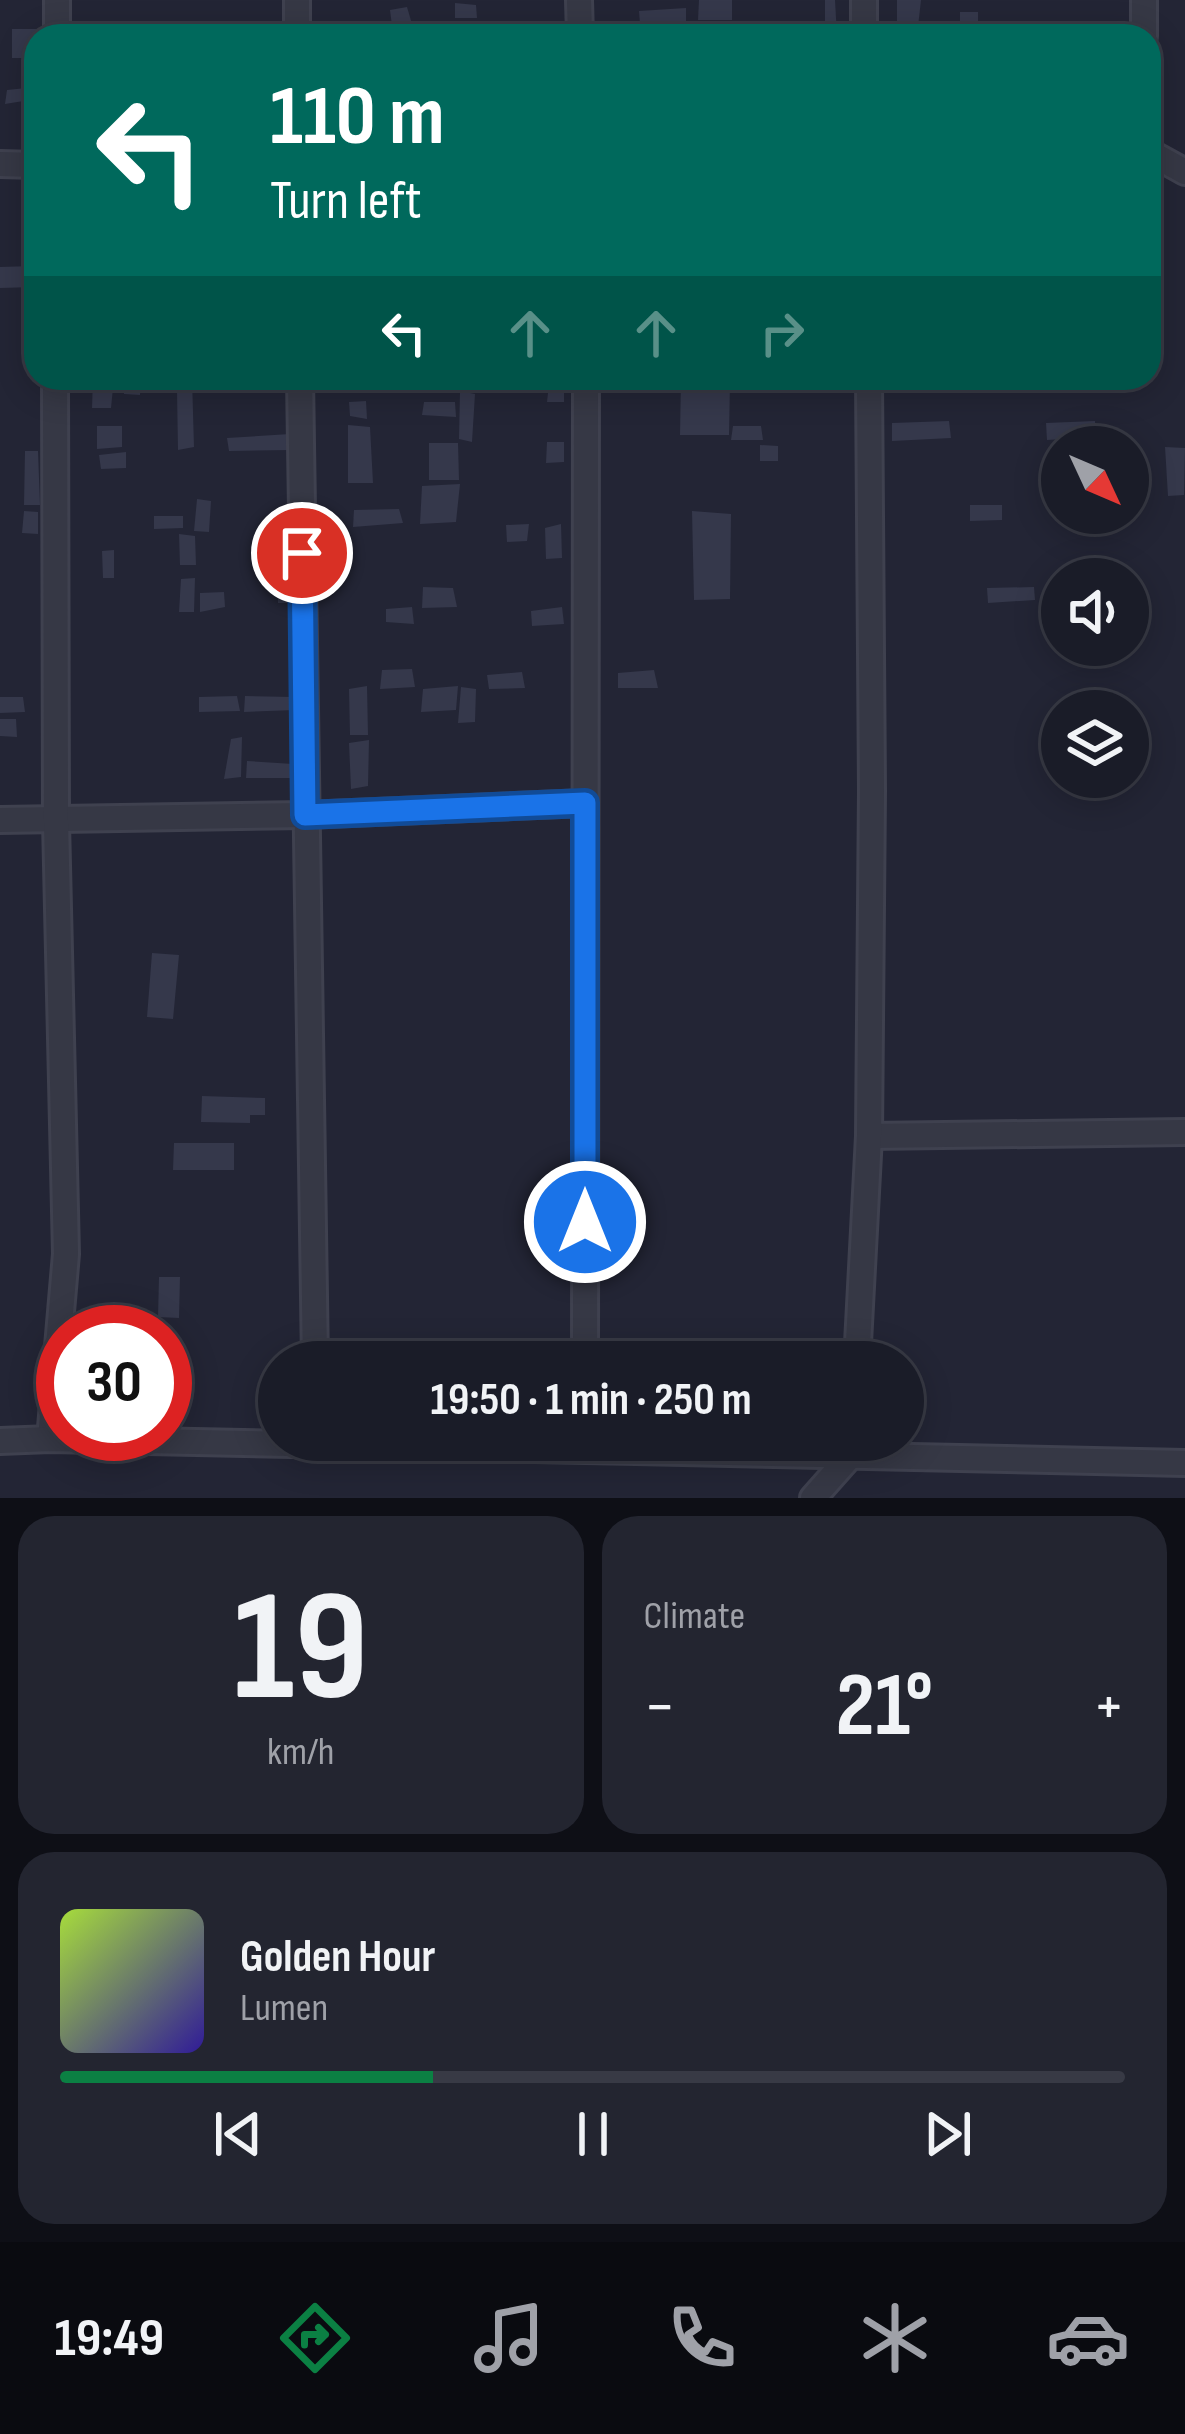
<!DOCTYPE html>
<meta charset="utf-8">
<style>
:root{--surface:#1a1c28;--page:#232530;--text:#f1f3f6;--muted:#9fa1a8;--line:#383a45;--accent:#0b8043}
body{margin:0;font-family:"Sofia Sans Condensed",sans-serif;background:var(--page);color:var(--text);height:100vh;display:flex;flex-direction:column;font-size:45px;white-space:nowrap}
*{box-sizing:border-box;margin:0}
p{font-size:39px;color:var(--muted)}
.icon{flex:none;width:66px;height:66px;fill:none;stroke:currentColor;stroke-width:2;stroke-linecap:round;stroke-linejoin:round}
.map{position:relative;height:1498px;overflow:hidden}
.side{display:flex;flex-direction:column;gap:18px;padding:18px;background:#0e0f16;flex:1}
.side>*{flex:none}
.banner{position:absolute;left:24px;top:24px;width:1137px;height:366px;border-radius:36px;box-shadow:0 6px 30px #0003,0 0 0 3px var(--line);background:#00695c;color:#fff;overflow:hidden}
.needle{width:78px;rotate:134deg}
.tools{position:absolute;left:1041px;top:426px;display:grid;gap:24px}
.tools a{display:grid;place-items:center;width:108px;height:108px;border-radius:50%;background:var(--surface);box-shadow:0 6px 30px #0003,0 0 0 3px var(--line);font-size:60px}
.speed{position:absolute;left:36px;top:1305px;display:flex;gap:24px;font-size:60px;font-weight:700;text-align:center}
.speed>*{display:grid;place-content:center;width:156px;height:156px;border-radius:50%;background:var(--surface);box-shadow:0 6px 30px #0003,0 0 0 3px var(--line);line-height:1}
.speed .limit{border:18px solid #d22;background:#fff;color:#111}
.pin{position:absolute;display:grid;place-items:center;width:102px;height:102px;color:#fff;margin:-51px;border:6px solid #fff;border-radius:50%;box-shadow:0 3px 12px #0007}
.me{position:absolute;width:132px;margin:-66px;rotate:0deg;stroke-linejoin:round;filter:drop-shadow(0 0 9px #0008)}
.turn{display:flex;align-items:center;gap:42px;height:252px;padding:0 48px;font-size:54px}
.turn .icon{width:156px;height:156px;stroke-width:2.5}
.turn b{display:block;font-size:84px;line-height:102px}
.lanes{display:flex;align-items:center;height:114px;padding:0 48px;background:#0003;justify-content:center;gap:60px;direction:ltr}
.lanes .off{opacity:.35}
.big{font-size:90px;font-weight:700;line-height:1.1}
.side .card{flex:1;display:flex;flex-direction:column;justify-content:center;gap:18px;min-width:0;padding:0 42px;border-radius:36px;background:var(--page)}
.side .dial{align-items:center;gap:0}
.dial b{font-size:156px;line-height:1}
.song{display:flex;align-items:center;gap:36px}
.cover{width:144px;height:144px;border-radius:18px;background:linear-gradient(135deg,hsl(80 70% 55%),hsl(250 70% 35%))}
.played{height:12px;border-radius:6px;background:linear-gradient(90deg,var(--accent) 35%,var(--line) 35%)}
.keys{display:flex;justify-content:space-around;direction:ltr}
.heat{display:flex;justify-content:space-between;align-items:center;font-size:66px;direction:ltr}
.side .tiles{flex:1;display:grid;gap:18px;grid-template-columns:1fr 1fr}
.card:last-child{grid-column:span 2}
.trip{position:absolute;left:258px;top:1341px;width:666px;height:120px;border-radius:60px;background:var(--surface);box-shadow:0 6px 30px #0003,0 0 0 3px var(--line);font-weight:700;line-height:120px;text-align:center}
.menu{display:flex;height:192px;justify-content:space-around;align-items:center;background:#0a0b10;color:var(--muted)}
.menu .icon{width:84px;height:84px}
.menu .current{color:var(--accent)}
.menu b{font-size:54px;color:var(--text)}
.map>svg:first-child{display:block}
.building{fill:#35384b}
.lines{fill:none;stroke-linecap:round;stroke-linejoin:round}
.street-casing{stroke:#3f414f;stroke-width:30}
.street{stroke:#363845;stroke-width:24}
.route-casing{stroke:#114b97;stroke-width:30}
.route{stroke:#1a73e8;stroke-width:21}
</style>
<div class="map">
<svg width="1185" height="1498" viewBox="0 0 1185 1498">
<rect width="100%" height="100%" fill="#232535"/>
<g class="building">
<polygon points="699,0 732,0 732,20 698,20"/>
<polygon points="825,0 835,0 837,36 825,36"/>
<polygon points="897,0 921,0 918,27 897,26"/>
<polygon points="455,3 476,5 477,18 455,18"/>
<polygon points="407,7 412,24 392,26 390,10"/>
<polygon points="686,8 686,22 640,24 639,11"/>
<rect x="960" y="12" width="18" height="24"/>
<polygon points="812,24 812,36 780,36 780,26"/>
<polygon points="450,25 487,26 489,36 451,36"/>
<polygon points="729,25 730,36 676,36 676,27"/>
<polygon points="671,28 671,36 642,36 642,29"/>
<polygon points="12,29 38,29 36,58 12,58"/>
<polygon points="36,87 36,99 5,104 7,90"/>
<polygon points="32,266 35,287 0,288 0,267"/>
<polygon points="93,378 114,378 111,408 92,408"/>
<polygon points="124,378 141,378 140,395 124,394"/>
<polygon points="161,378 192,378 194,447 178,450 177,391 161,393"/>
<polygon points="681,378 730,382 729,435 680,435"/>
<polygon points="564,383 564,402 547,402 549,384"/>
<polygon points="460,391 475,394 472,442 459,439"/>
<polygon points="366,401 367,419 350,416 349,402"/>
<polygon points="424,402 455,402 456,417 422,415"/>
<polygon points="949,421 951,438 892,441 892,423"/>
<polygon points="1095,421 1095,437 1047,440 1046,423"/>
<polygon points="348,425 370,427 373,483 348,483"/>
<polygon points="97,426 122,426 122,447 97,449"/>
<polygon points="733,426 761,426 763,440 731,440"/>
<polygon points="290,434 292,450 229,451 227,438"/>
<polygon points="547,442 564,442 564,462 546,463"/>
<polygon points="429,443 458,443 459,480 429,480"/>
<polygon points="760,445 778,446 778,461 760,461"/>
<polygon points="1165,447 1185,448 1184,495 1168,496"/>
<polygon points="25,451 38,451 40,505 24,505"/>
<polygon points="126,452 126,468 101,469 99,455"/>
<polygon points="460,484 456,522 420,524 422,486"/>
<polygon points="197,499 211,501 209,532 194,531"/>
<polygon points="970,505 1002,505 1002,520 970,521"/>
<polygon points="399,509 403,523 353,527 354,510"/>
<polygon points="24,511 38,512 38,534 22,533"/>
<polygon points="692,511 731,514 730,599 694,600"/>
<polygon points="154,516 183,516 183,528 154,529"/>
<polygon points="529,524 527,541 507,542 506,525"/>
<polygon points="561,524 562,558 546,559 545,528"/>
<polygon points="179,534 195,536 196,565 180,565"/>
<polygon points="114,550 114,578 103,578 102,551"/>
<polygon points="277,575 293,576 294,603 278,603"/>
<polygon points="195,578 194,612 179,612 181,579"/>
<polygon points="423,587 453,588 457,607 422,608"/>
<polygon points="1034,587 1035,600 988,603 987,588"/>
<polygon points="224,592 225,607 200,612 200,593"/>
<polygon points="412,607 414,624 386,622 386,609"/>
<polygon points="562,607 564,624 532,626 531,611"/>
<polygon points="412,669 415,687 380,689 382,670"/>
<polygon points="654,670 658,688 618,688 618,673"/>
<polygon points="522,672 525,688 489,689 487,675"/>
<polygon points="367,686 368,735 350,735 349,689"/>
<polygon points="458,686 456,710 421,712 423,689"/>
<polygon points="461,687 476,689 475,722 458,723"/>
<polygon points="237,696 240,711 199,712 199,697"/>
<polygon points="245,696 293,697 295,710 244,712"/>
<polygon points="0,697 23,697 25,712 0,713"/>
<polygon points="0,719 16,719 17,737 0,736"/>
<polygon points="242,737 241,777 224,779 231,739"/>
<polygon points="369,740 368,786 351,789 349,743"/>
<polygon points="247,761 293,764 293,778 246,778"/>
<polygon points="152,953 179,955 173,1019 147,1017"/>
<polygon points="202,1096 265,1098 265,1115 250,1115 250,1123 201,1122"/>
<polygon points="174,1143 234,1143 234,1170 173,1170"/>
<polygon points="159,1277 180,1277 179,1318 158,1317"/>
</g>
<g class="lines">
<g class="street-casing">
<g id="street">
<polyline points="579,0 580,36"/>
<polyline points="864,0 864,36"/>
<polyline points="57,36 57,0"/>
<polyline points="297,36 297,0"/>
<polyline points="1144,36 1144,0"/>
<polyline points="1149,152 1185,172"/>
<polyline points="0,164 36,165"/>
<polyline points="300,378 315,1362"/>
<polyline points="0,820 305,815 585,803"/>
<polyline points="869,1136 1185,1132"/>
<polyline points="585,1362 586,378"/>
<polyline points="857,1362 869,1136 872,791 869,378"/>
<polyline points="50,1439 66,1254 56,822 55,378"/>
<path d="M0,1441L50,1439C428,1448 807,1453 1185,1463"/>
<polyline points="813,1498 852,1454 852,1443"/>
</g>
</g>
<use href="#street" class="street"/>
</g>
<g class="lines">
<g class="route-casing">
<polyline id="route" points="302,553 305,815 585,803 585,1222"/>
</g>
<use href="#route" class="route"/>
</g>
</svg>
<div class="tools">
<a><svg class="needle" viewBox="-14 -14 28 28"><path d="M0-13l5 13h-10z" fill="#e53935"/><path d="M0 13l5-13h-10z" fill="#9fa1a8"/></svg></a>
<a><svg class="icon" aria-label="sound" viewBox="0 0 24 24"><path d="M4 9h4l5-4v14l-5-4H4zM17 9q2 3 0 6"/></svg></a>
<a><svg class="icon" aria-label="layers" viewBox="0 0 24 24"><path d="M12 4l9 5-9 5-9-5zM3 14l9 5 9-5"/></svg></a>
</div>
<div class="speed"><div class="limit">30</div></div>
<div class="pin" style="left:302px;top:553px;background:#d93025"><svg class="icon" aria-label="arrive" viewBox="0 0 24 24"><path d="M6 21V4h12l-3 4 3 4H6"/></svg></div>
<svg class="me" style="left:585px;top:1222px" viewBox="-20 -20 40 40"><circle r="17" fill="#1a73e8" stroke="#fff" stroke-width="3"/><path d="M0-11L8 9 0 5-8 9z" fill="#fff"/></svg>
<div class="trip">19:50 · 1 min · 250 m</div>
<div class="banner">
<div class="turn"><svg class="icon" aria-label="left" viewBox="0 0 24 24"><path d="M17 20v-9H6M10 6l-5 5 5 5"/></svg><div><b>110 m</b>Turn left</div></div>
<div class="lanes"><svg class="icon" aria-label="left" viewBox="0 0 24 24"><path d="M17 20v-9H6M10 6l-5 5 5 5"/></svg><svg class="icon off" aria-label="ahead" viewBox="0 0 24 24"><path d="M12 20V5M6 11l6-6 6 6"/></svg><svg class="icon off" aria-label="ahead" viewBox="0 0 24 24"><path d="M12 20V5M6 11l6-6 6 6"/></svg><svg class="icon off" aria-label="right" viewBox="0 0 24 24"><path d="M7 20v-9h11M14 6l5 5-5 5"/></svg></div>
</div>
</div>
<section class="side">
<div class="tiles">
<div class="card dial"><b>19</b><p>km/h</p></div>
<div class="card"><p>Climate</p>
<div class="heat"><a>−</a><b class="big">21°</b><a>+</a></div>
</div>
<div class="card">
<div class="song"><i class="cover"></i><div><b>Golden Hour</b><p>Lumen</p></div></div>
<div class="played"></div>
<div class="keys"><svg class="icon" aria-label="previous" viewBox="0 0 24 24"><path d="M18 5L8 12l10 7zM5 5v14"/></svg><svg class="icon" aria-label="pause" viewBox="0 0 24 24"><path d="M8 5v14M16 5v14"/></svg><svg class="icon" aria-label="next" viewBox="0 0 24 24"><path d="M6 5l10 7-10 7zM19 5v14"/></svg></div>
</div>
</div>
</section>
<nav class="menu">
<b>19:49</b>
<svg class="icon current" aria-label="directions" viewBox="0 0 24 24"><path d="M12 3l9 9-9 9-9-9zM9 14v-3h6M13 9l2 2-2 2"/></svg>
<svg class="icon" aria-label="music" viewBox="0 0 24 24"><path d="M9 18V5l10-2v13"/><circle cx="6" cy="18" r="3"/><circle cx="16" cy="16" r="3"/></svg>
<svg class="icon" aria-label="phone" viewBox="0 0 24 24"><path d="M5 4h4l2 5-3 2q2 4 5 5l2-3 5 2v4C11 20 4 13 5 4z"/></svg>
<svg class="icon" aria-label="climate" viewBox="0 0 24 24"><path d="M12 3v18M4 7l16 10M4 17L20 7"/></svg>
<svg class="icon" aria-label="car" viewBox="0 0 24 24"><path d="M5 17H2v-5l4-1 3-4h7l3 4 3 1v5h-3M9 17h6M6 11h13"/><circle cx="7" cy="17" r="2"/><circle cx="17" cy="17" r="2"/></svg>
</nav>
